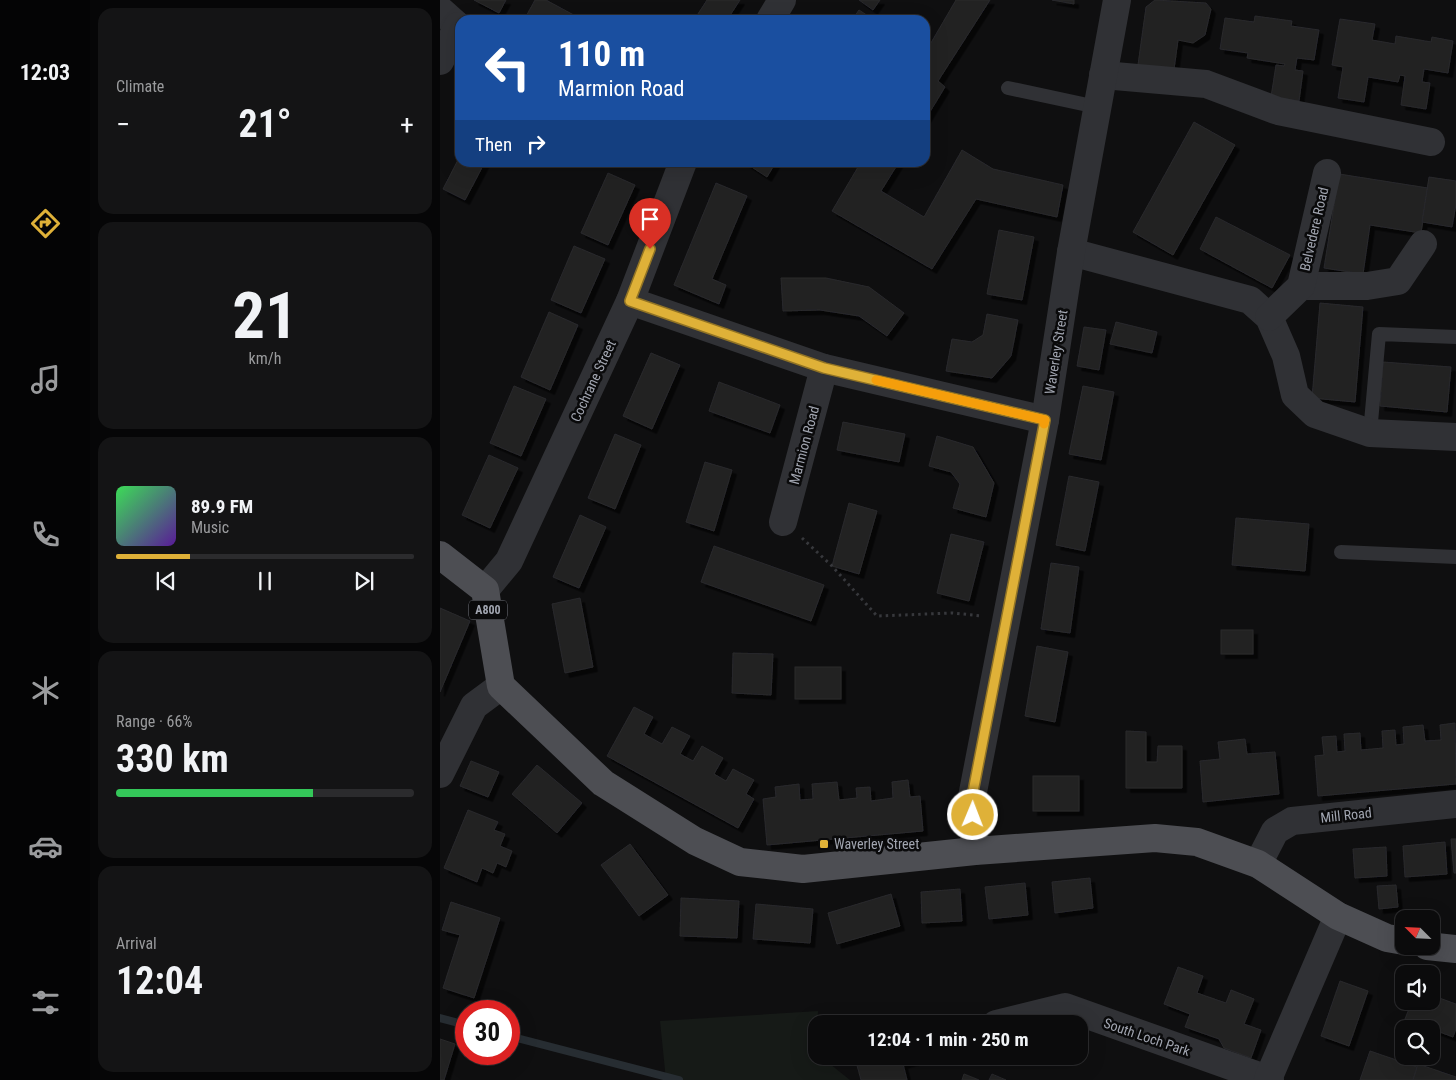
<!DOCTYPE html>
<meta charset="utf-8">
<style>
:root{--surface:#0b0b0c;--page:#141415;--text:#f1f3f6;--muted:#9a9b9d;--line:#2b2b2d;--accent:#dfb138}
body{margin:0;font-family:"Roboto Condensed",sans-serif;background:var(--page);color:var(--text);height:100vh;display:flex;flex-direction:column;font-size:19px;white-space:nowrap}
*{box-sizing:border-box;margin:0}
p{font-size:16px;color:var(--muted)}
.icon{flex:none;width:28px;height:28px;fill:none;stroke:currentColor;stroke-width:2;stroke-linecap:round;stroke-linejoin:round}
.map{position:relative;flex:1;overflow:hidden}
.sheet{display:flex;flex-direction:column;gap:8px;padding:8px;background:#060607;width:350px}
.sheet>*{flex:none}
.banner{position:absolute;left:15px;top:15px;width:475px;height:152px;border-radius:15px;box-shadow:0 5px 20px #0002,0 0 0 1px var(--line);background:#1a4fa0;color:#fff;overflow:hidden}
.needle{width:32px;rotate:294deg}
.tools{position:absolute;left:955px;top:910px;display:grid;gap:10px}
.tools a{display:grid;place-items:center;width:45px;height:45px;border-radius:10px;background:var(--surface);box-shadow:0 5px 20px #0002,0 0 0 1px var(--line);font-size:25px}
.speed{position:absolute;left:15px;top:1000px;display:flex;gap:10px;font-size:25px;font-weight:700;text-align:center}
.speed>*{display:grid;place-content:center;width:65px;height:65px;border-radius:50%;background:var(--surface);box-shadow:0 5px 20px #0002,0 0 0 1px var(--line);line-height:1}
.speed .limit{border:8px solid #d22;background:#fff;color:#111}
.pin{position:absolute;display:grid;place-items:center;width:42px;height:42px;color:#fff;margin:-51px -21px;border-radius:50% 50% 50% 0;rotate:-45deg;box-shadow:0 0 5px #0007}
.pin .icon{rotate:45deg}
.me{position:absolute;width:55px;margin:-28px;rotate:1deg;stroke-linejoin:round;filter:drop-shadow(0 0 4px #0008)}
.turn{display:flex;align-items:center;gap:18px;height:105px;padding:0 20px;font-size:22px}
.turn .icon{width:65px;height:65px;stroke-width:2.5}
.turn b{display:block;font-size:35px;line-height:42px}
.then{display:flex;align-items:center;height:48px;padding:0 20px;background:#0003;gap:10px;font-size:19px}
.big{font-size:38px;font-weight:700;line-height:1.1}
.sheet .tile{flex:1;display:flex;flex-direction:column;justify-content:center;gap:8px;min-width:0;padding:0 18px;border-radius:15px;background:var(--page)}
.sheet .dial{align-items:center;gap:0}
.dial b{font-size:65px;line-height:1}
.song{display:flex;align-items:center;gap:15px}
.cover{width:60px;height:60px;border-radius:8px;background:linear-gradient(135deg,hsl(130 70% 55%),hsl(270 70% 35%))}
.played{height:5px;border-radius:2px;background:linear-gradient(90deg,var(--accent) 25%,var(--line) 25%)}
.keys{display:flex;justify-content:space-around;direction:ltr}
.heat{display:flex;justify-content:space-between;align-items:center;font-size:28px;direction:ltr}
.charge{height:8px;border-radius:4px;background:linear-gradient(90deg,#34c759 66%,var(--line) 0)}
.trip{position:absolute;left:368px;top:1015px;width:280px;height:50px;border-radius:15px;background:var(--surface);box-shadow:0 5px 20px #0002,0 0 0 1px var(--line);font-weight:700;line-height:50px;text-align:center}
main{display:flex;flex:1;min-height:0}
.dock{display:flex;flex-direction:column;width:90px;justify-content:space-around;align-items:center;background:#040405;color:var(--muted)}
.dock .icon{width:35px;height:35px}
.dock .active{color:var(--accent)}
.dock b{font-size:22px;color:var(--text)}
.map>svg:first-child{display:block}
.green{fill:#161a17}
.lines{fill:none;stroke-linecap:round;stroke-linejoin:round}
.stream{stroke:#272d32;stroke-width:8}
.building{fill:#222224;stroke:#29292c;filter:url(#shadow)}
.path{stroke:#37383c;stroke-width:3;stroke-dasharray:2.5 4;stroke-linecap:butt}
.service{stroke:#303135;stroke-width:14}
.minor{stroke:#303135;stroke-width:28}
.tertiary{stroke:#303135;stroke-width:28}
.primary{stroke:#4d4e53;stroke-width:28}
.route-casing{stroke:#917324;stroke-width:12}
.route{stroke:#dfb138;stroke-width:9}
.slow{stroke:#f59e0b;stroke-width:9}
.poi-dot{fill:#dfb138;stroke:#0a0a0b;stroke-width:2}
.labels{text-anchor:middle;stroke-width:5;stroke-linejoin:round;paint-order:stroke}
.shield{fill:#0a0a0b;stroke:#74767e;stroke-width:1}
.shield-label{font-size:12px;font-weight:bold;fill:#a1a5b0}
.street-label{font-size:14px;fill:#a1a5b0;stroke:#0a0a0b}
.poi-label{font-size:14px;fill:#a1a5b0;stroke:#0a0a0b;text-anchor:start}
</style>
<main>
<nav class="dock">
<b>12:03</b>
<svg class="icon active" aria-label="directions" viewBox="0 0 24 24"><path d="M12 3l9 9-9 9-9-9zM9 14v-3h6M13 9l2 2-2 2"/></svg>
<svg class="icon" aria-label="music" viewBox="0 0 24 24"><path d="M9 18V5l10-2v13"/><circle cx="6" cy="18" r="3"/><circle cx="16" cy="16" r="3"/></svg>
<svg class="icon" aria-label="phone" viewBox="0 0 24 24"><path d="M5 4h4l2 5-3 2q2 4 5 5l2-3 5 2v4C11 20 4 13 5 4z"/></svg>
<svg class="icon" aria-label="climate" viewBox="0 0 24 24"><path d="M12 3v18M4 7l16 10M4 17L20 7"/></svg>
<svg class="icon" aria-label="car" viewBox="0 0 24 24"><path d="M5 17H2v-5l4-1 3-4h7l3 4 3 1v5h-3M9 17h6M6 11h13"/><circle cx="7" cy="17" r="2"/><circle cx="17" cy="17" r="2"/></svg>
<svg class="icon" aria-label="filters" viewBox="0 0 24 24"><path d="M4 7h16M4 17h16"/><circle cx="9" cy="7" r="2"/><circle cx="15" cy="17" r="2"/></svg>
</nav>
<section class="sheet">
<div class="tile"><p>Climate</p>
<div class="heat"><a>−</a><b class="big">21°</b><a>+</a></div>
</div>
<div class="tile dial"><b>21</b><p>km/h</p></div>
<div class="tile">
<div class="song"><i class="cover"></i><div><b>89.9 FM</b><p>Music</p></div></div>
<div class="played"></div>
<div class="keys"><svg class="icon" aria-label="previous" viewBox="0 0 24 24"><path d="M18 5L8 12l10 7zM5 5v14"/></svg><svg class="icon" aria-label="pause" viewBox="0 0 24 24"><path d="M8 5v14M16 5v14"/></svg><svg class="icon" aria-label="next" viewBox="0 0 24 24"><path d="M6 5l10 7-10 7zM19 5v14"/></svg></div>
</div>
<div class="tile"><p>Range · 66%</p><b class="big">330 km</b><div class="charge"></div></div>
<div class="tile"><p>Arrival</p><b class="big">12:04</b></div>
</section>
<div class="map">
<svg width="1016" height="1080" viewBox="0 0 1016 1080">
<defs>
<filter id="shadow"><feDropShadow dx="4.5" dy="4.5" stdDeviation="0" flood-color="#0009"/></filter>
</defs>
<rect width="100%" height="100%" fill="#0f0f10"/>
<polygon class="green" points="378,1011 376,1056 380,1056 410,1080 226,1080 220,1021"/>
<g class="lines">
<g class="stream">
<polyline points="0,1018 26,1025"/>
<polyline points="69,1036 239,1080"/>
</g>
</g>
<g class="building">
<polygon points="34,0 66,0 59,13"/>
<polygon points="95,0 106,0 143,20 84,20"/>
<polygon points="267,0 300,0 287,20 254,20"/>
<polygon points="419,0 440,0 433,10"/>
<polygon points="516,0 550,0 498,81 505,87 485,120 485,53"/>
<polygon points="612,0 634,0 634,4"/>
<polygon points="715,0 766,3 771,9 765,35 753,43 738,40 733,77 697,72 706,7"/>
<polygon points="419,10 434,20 412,20"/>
<polygon points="815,16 852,21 851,26 879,30 874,60 857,58 855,70 863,71 859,101 831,97 836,65 844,66 845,64 807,58 808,53 780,49 785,18 814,22"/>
<polygon points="900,19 935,24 932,40 955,44 956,36 991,42 992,37 1013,41 1008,73 984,69 982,82 990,83 986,109 961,105 965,76 960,75 958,82 928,77 924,102 898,98 903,67 892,65"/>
<polygon points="754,122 795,145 733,255 693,232"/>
<polygon points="522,150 553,169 623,185 617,217 536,199 492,269 392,211 421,162 459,162 441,191 484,217"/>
<polygon points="20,156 20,162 45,162 25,200 3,189"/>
<polygon points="304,162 336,162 327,177"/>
<polygon points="168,173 195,185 168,245 141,233"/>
<polygon points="899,174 988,188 981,233 930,225 923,274 884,268"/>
<polygon points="989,177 1016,181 1016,204 1012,227 982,222"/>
<polygon points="276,183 307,196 272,279 286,285 279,304 234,285"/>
<polygon points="776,217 850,255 832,288 760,249"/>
<polygon points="559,230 594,237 582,300 547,294"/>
<polygon points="134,246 165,259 141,313 111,300"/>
<polygon points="341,278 386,278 429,287 464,313 447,336 419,316 380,310 343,311"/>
<polygon points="880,303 923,307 915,402 872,398"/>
<polygon points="109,312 138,325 110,390 81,377"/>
<polygon points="547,314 578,320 571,356 552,378 506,371 512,339 532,342 543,335"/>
<polygon points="676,322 717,332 712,353 670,344"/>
<polygon points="644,327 666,330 659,370 637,366"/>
<polygon points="211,353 240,365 212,429 183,416"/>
<polygon points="943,362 1011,367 1007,412 940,406"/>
<polygon points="279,382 340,405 330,433 269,411"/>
<polygon points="74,386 106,399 81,456 50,443"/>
<polygon points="643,386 674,392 661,460 629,454"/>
<polygon points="403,422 465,434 459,462 397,450"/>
<polygon points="175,434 201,445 175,509 148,498"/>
<polygon points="497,436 533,447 554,483 546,517 513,508 520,484 511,472 489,466"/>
<polygon points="49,455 78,468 50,528 22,515"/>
<polygon points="265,462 292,470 274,531 246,522"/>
<polygon points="629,476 659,482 645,551 616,545"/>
<polygon points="409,503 437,511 419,574 392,566"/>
<polygon points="140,515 166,527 139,588 113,577"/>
<polygon points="796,518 869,524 865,571 792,565"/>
<polygon points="511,534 544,542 529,601 497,593"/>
<polygon points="274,546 384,585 371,621 261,582"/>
<polygon points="611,563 639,567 630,633 601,629"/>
<polygon points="140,598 153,667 125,673 112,604"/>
<polygon points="0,608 30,621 0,692"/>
<rect x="781" y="630" width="32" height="24"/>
<polygon points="597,646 628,652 615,722 585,716"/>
<polygon points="293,653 333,654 331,695 292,693"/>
<rect x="355" y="667" width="46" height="32"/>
<polygon points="194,707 213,717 204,734 222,744 232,727 250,736 240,754 253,761 262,746 283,758 274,774 286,781 293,769 314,780 306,794 314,799 298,828 167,756"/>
<polygon points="1015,723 1016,784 878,796 875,756 884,755 882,737 896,736 897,752 905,751 904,734 920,733 921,750 943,748 942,731 955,730 956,745 964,744 963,727 983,725 985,741 1001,740 1000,725"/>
<polygon points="686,731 706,732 706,762 717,762 718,746 742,746 742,788 686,788"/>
<polygon points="805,739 807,754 835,752 839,794 763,802 760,761 780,759 778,742"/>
<polygon points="31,761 59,772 48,797 20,786"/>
<polygon points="97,765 142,803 117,833 72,794"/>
<rect x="593" y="776" width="46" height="35"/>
<polygon points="468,780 470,797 480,796 483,831 327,845 323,799 336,797 335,787 359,784 360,800 373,799 372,784 397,782 399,800 417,798 416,788 430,787 431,801 453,798 452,782"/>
<polygon points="28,810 58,822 54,830 65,834 60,846 72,851 66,867 57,863 53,873 42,868 37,882 4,868"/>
<polygon points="1011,839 1016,839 1016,873 1014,873"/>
<polygon points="1005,842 1007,874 965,877 963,846"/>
<polygon points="190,844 228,895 199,916 161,865"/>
<polygon points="946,847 947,876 915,878 913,849"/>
<polygon points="650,878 653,908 615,913 612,882"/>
<polygon points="585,883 588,915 549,919 545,887"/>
<polygon points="956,885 958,907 939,909 937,886"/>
<polygon points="520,889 522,921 482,923 481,892"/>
<polygon points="451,894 460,926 397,944 388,913"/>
<polygon points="241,898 299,901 297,938 240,936"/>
<polygon points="11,902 60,918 34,998 3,988 20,935 2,930"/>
<polygon points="316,904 373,909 370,943 313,939"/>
<polygon points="738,967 763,976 757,993 786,1003 791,990 814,999 804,1024 821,1030 811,1058 784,1048 779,1039 745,1027 750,1014 724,1004"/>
<polygon points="900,981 928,991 909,1046 881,1036"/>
<polygon points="991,995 1016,1004 1016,1029 1013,1037 965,1019 972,1001 991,1001"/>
<polygon points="0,1039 15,1044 4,1080 0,1080"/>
<polygon points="930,1051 977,1067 973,1080 920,1080"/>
<polygon points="421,1056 475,1056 477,1060 463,1064 467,1080 421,1080 415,1058"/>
<polygon points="978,1064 1016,1077 1016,1080 973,1080"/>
<polygon points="524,1074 539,1080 522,1080"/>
<polygon points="552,1074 566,1080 549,1080"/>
</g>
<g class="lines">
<polyline class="path" points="362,538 392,566 437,616 513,613 542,616"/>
<g class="service">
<polyline points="568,88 657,107"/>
<polyline points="930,433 939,334 1016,337"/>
<polyline points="901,552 1016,557"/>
</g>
<g class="minor">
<polyline points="0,10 20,28"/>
<polyline points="330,20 342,0"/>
<polyline points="0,61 18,26"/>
<polyline points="663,75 766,84 838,111 991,142"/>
<polyline points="631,252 810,300 829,317 846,356 855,395 875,414 930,433 1016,437"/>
<polyline points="861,286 927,286 958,281 983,244"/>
<polyline points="190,301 384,368 605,420"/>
<polyline points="829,317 861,286 887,173"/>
<polyline points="343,522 384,368"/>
<polyline points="45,590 69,561 190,301 243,162"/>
<polyline points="535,851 532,797 605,420 631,252 677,0"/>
<polyline points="818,864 835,831 852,821 1016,804"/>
<polyline points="556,1024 625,1007 830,1080"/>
<polyline points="828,1079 898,916"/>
</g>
<polyline class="tertiary" points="0,774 34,706 61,686"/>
<g class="primary">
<polyline points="0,555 45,590 61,686 163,783 255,841 300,862 363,869 535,851 715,838 757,842 818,864 898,916 947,938 964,941"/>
<polyline points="987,946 1016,949"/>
</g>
</g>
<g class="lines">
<g class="route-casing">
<polyline id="route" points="210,249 190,301 384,368 605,420 532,797 533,815"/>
</g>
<use href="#route" class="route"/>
<polyline class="slow" points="436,380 605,420 604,424"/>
</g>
<rect class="poi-dot" x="379" y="839" width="10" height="10" rx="2.5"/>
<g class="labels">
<rect class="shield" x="29" y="600.5" width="38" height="19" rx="4"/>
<g class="shield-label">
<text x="48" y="614">A800</text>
</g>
<g class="street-label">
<text transform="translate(874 229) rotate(-77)" y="5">Belvedere Road</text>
<text transform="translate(616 352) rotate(-81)" y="5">Waverley Street</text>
<text transform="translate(153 381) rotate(-65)" y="5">Cochrane Street</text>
<text transform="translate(364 445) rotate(-75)" y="5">Marmion Road</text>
<text transform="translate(906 815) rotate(-6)" y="5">Mill Road</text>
<text transform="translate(707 1037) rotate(19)" y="5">South Loch Park</text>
</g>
<g class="poi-label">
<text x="394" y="849">Waverley Street</text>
</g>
</g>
</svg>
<div class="tools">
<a><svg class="needle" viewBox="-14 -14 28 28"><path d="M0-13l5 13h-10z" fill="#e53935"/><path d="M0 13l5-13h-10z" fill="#9a9b9d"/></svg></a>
<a><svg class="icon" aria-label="sound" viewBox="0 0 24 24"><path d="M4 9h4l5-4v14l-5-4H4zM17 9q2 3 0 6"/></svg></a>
<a><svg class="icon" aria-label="search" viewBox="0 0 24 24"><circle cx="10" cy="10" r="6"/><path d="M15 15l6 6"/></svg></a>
</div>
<div class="speed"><div class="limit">30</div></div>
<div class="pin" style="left:210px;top:249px;background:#d93025"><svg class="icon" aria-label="arrive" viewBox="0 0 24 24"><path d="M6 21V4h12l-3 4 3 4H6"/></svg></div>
<svg class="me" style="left:533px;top:815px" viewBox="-20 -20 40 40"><circle r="17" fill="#dfb138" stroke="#fff" stroke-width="3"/><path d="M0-11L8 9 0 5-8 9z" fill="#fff"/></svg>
<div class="trip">12:04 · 1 min · 250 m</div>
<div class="banner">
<div class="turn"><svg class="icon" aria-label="left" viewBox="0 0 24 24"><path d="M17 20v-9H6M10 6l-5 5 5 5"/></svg><div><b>110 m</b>Marmion Road</div></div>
<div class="then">Then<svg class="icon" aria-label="right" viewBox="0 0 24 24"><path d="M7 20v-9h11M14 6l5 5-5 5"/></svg></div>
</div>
</div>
</main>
